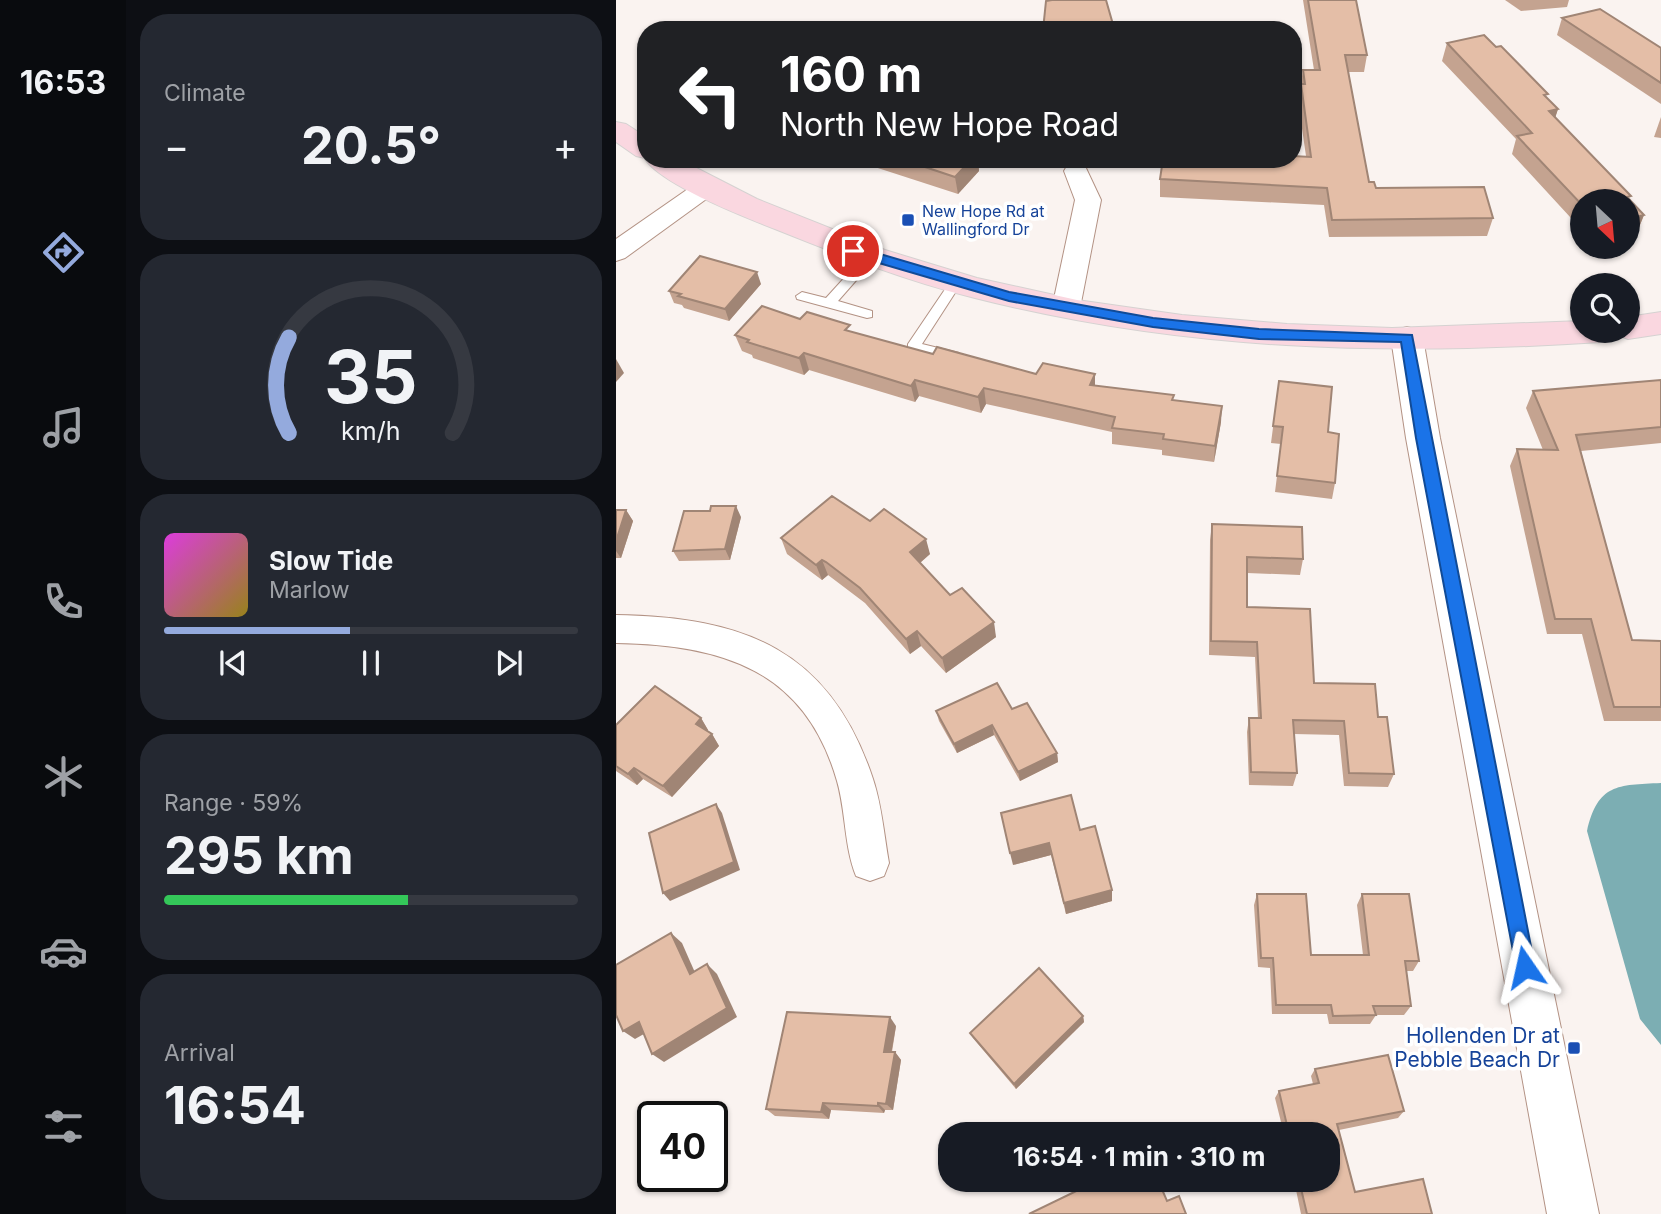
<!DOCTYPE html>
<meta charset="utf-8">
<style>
:root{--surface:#171b24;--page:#242831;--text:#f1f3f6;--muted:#9ea1a6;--line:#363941;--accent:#94aadd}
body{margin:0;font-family:Inter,sans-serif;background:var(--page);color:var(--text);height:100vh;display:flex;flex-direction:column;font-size:26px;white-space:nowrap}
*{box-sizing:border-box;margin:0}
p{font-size:23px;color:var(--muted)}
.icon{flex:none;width:38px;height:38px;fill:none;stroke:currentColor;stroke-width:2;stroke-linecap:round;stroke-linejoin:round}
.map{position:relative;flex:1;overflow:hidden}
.drawer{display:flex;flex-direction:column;gap:14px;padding:14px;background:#0d0f14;width:490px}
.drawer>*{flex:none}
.banner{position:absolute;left:21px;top:21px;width:665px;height:147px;border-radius:28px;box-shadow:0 2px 5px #0004;background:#202124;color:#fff;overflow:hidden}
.needle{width:46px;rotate:154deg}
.buttons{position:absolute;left:954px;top:189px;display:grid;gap:14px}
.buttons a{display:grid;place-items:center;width:70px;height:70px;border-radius:50%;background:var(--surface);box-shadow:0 2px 5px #0004;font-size:35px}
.speed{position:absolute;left:21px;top:1101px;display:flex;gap:14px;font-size:35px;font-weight:700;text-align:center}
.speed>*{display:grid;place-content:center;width:91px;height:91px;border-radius:50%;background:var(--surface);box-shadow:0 2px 5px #0004;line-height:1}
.speed .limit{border:4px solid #111;border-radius:10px;background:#fff;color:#111}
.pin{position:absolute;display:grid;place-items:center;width:60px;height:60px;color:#fff;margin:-30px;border:4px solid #fff;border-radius:50%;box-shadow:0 2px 7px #0007}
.me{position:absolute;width:77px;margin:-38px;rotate:349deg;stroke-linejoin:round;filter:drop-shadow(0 0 5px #0008)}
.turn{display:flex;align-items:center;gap:24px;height:147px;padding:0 28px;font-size:32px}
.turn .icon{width:91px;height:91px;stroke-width:2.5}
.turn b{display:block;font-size:49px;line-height:60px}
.big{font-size:52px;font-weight:700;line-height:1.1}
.drawer .card{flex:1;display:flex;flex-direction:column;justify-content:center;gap:10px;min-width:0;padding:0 24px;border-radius:28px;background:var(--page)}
.drawer .dial{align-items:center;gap:0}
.dial svg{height:182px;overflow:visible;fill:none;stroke:var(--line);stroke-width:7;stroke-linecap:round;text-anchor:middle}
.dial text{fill:var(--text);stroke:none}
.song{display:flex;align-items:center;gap:21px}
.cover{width:84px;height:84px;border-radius:10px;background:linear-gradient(135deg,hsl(300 70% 55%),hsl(50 70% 35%))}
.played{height:7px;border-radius:4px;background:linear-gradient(90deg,var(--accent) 45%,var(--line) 45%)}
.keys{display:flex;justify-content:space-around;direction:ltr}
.heat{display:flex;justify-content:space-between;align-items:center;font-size:38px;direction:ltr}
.charge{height:10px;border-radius:5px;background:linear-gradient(90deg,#34c759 59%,var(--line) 0)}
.trip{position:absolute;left:322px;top:1122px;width:402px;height:70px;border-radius:28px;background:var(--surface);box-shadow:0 2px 5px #0004;font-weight:700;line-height:70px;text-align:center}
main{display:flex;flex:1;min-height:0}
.menu{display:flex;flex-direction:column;width:126px;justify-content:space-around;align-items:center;background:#090b0e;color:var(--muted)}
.menu .icon{width:49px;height:49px}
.menu .on{color:var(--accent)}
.menu b{font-size:32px;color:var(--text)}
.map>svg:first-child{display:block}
.water{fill:#7caeb3}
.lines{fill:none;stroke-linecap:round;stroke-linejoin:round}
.service-casing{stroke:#b39284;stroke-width:2}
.minor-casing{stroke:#b39284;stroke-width:2}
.tertiary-casing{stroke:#b39284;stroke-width:2}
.primary-casing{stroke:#d5d2d1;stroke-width:2}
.service{fill:#fff;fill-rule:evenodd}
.minor{fill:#fff;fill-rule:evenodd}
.tertiary{fill:#fff;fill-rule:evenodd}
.primary{fill:#fad7e0;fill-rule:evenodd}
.wall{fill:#c4a390}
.shaded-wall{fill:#a08575}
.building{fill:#e4bea7;stroke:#a08575;stroke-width:2}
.route{fill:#1a73e8;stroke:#114b97;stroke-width:2}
.transit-dot{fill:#1a4fb4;stroke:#fff;stroke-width:2.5}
.labels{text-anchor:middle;stroke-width:7;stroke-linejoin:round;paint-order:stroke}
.far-transit-label{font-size:16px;fill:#164399;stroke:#fff;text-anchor:start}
.near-transit-label{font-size:21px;fill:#164399;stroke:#fff;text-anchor:end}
</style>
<main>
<nav class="menu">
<b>16:53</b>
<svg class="icon on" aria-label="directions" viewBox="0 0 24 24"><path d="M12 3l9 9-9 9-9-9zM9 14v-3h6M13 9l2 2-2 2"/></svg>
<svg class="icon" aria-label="music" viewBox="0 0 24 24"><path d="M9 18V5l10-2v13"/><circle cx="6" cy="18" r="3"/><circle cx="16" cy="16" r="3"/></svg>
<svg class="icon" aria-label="phone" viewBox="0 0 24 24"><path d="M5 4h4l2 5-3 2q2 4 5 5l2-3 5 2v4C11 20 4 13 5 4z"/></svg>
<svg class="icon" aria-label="climate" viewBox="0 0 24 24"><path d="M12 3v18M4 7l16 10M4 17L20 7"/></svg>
<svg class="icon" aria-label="car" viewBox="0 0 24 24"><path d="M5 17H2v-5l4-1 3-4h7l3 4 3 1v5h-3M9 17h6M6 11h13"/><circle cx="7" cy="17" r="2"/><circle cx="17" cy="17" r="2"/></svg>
<svg class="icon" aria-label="filters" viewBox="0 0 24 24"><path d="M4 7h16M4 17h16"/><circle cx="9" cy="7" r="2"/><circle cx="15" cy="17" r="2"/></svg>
</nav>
<section class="drawer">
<div class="card"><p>Climate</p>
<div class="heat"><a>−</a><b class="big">20.5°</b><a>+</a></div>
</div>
<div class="card dial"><svg viewBox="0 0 100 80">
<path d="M14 69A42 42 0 1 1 86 69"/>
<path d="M14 69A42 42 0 0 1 14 27" stroke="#94aadd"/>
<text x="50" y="56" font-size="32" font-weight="700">35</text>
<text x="50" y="72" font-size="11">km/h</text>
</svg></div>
<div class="card">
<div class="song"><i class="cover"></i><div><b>Slow Tide</b><p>Marlow</p></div></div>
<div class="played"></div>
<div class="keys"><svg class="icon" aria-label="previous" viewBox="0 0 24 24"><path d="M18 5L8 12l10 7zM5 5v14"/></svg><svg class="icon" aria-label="pause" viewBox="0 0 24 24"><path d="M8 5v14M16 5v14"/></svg><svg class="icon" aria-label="next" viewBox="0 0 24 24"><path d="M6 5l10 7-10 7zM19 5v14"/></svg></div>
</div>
<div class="card"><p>Range · 59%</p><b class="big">295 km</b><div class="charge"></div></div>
<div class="card"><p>Arrival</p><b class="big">16:54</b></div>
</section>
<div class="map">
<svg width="1045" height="1214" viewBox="0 0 1045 1214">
<rect width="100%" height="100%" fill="#faf3f0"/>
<path class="water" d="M1045,783V1045L1024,1019L971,831C982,784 1001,785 1045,783Z"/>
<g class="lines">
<g class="service-casing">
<g id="service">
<polygon points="254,253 260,257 258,260 222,301 256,311 256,317 251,318 181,299 180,296 186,292 210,298 250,254"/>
<polygon points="340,278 346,282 306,344 343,353 343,359 338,361 292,350 292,344 336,279"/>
</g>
</g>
<g class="minor-casing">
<g id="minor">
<polygon points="460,163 469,166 485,200 464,308 460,315 450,317 440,315 436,308 459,200 448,171 451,166"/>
<polygon points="91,179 100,182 103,187 100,192 9,258 0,261 0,239 82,182"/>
<path d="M0,615C128,617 214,649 257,779C266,806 268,835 273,863L268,876L254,881L240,876C228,846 230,812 221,781C189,669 106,645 0,643Z"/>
</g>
</g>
<g class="tertiary-casing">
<polygon id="tertiary" points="791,327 802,330 807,338 824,438 983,1214 931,1214 790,438 775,338 780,330"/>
</g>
<g class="primary-casing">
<path id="primary" d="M0,122L10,124L30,137V159H63L141,199L269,250L361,278L461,300L566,315L671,324L776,328L966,321V331H1012V317L1045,312V334L1012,339L999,334L996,339L985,342C772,356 567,351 359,298C290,281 224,255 159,229C128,217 46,185 29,159V158L20,156L0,142Z"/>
</g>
<use href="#service" class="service"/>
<use href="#minor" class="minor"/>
<use href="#tertiary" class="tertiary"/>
<use href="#primary" class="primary"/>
</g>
<g class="wall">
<polygon points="687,0 740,0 751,55 748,72 732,72 753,182 760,188 877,218 871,236 713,237 708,205 544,197 544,179 690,156 682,101 687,70 698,70"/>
<polygon points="889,0 953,0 951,7 905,11"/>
<polygon points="946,18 1045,48 1045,104 941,35"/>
<polygon points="831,43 931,98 942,109 939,118 1028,215 1021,232 966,201 966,230 896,154 900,139 826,61"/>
<polygon points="1045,117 1045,138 1038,137"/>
<polygon points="234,159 362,159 363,171 342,194"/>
<polygon points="145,284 113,321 68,308 66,305 58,303 53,291"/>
<polygon points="184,319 317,354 420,374 479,374 479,386 558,400 605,422 598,462 546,455 546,450 496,444 496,432 370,404 365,413 303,396 299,402 193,370 188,375 137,358 136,355 126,351 119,335"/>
<polygon points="1045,380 1045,443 965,451 1016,640 1045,641 1045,721 988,721 966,634 931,634 894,466 901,449 927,450 910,408 917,391"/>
<polygon points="663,381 712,432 719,483 716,499 659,492 665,444 655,443"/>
<polygon points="0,510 10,510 17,521 5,558 0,558"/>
<polygon points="125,517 114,560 63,561 57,551"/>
<polygon points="254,521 314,554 304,563 334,595 380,637 330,673 305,646 294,654 249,603 216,578 212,575 206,580 171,554 165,538"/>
<polygon points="596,524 687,559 684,575 631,573 631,607 698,683 762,717 778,774 772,787 728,786 723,735 678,734 681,773 677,786 633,785 631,732 633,718 642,718 639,657 593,655 594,540"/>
<polygon points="396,709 441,753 442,762 404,781 378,735 341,753 323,721 320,711"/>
<polygon points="85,718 92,730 91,731 96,734 103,746 56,797 27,779 21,785 0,771 0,725"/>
<polygon points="464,830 496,890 496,901 450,914 435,855 397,865"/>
<polygon points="641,894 695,955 747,955 741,905 746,894 803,961 797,971 790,971 795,1006 788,1015 760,1015 754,1024 713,1024 711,1014 656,1014 654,968 642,967 638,905"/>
<polygon points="467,1016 468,1022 400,1089 357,1038 354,1033"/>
<polygon points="280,1026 276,1052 279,1052 285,1060 277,1110 269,1110 268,1113 215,1110 213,1119 159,1116 150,1109"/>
<polygon points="699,1069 788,1111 782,1118 723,1130 739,1192 816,1214 685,1214 679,1185 666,1185 665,1180 712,1180 712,1134 668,1134 659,1098 663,1091 697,1084 695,1076"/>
</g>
<g class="shaded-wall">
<polygon points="942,109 936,127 933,111"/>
<polygon points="356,159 362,159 363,171 342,194 339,177"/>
<polygon points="1028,215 1021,232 1012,235 1012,219"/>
<polygon points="141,272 145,284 113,321 109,309"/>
<polygon points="188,353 193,370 188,375 183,358"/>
<polygon points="0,359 8,373 0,382"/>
<polygon points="479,374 479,390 474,385"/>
<polygon points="299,380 303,396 299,402 295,386"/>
<polygon points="368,388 370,404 365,413 362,397"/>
<polygon points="606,406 605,422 598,462 599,446"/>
<polygon points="120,506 125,517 114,560 109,549"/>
<polygon points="10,510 17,521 5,558 0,551 0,541"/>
<polygon points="310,539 314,554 298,568 294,552"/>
<polygon points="206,560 212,575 206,580 200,565"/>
<polygon points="378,622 380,637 330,673 326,658"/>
<polygon points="301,631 305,646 294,654 290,639"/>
<polygon points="85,718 92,730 87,735 80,724"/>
<polygon points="376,725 378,735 341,753 338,744"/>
<polygon points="96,734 103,746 56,797 47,786"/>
<polygon points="441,753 442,762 404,781 402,772"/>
<polygon points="18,768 27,779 21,785 12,774"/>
<polygon points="100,804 106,813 124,870 54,901 47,893"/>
<polygon points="433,843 435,855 397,865 394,853"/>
<polygon points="496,890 496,901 450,914 448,903"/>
<polygon points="55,933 66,943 84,984 74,974"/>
<polygon points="91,964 101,974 121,1017 48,1062 36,1054"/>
<polygon points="467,1016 468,1022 400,1089 398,1084"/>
<polygon points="274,1017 280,1026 274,1060 268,1052"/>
<polygon points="23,1022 35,1030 19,1039 7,1031"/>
<polygon points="279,1052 285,1060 277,1110 270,1104"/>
<polygon points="207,1103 215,1110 213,1119 205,1112"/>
<polygon points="262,1103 269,1110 268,1113 262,1106"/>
</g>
<g class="building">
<polygon points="436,0 490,0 498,28 480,30 427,30 430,1"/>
<polygon points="692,0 740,0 751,55 729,55 753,182 758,182 760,188 868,187 877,218 716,220 711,188 544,179 547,159 677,159 677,156 695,157 685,84 689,84 687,70 704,70"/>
<polygon points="984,9 1045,48 1045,83 946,18"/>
<polygon points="868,35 880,47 885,46 932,94 928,95 942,109 933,111 1015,196 1011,197 1028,215 1012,219 1012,201 966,201 966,205 901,136 916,133 831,43"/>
<polygon points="285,159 356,159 339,177"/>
<polygon points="84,256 141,272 109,309 62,296 65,294 53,291"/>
<polygon points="146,306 184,319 191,312 234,325 229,330 317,354 321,347 420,374 427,363 479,374 474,385 558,395 556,400 606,406 599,446 547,439 548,434 496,428 499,417 368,388 362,397 299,380 295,386 188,353 183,358 131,342 133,340 119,335"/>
<polygon points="1045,380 1045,427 960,435 1016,640 1045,641 1045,707 998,707 975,619 939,619 901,449 942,450 917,391"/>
<polygon points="663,381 716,387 712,432 723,434 719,483 661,476 667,427 657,426"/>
<polygon points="216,496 254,521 268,509 310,539 294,552 334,595 346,588 378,622 326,658 301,631 290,639 244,588 210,562 206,560 200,565 165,538"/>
<polygon points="95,506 120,506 109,549 57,551 68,511 94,511"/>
<polygon points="0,510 10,510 0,541"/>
<polygon points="596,524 686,527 687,559 631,557 631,607 694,609 698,683 759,684 762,717 771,717 778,774 733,773 728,721 677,720 681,773 635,772 633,718 645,718 641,642 595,641"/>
<polygon points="381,683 396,709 411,703 441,753 402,772 376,725 338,744 320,711"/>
<polygon points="39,686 85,718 80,724 96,734 47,786 18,768 12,774 0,766 0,725"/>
<polygon points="455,795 464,830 479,826 496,890 448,903 433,843 394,853 385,813"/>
<polygon points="100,804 118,862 47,893 33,833"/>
<polygon points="641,894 690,894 695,955 753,955 746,894 793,894 803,961 789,961 795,1006 757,1006 760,1015 717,1016 715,1005 660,1005 657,958 645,958"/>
<polygon points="55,933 74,974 91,964 111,1008 36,1054 23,1022 7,1031 0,1015 0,965"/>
<polygon points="423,968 467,1016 398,1084 354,1033"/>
<polygon points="171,1012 274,1017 268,1052 279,1052 270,1104 262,1103 262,1106 207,1103 205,1112 150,1109"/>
<polygon points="772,1055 788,1111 721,1124 739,1192 807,1179 816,1214 691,1214 683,1180 670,1180 712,1180 712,1134 673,1134 663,1091 703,1083 699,1069"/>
<polygon points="483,1180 542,1180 551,1201 563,1196 570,1214 413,1214"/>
</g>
<polygon class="route" points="237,246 393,292 537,318 643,329 796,335 919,967 916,973 909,976 903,973 900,967 800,438 785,342 643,339 537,327 393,301 232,254 232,248"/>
<g class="transit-dot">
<rect x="285" y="213" width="14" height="14" rx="3.5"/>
<rect x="951" y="1041" width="14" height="14" rx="3.5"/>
</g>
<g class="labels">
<g class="far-transit-label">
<text x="306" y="217">New Hope Rd at<tspan x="306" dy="18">Wallingford Dr</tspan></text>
</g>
<g class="near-transit-label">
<text x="944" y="1043">Hollenden Dr at<tspan x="944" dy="24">Pebble Beach Dr</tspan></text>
</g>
</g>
</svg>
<div class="buttons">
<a><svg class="needle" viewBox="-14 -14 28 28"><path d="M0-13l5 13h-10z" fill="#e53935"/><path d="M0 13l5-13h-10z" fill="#9ea1a6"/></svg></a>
<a><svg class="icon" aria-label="search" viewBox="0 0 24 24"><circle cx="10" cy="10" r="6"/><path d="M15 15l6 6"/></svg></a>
</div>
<div class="speed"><div class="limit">40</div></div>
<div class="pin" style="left:237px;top:251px;background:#d93025"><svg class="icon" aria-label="arrive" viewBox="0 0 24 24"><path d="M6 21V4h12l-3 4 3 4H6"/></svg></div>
<svg class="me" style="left:909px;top:967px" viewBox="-20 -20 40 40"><path d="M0-17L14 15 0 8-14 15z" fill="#1a73e8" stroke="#fff" stroke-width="4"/></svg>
<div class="trip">16:54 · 1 min · 310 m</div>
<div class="banner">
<div class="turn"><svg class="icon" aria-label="left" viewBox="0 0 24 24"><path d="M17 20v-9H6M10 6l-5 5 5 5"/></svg><div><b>160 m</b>North New Hope Road</div></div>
</div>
</div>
</main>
